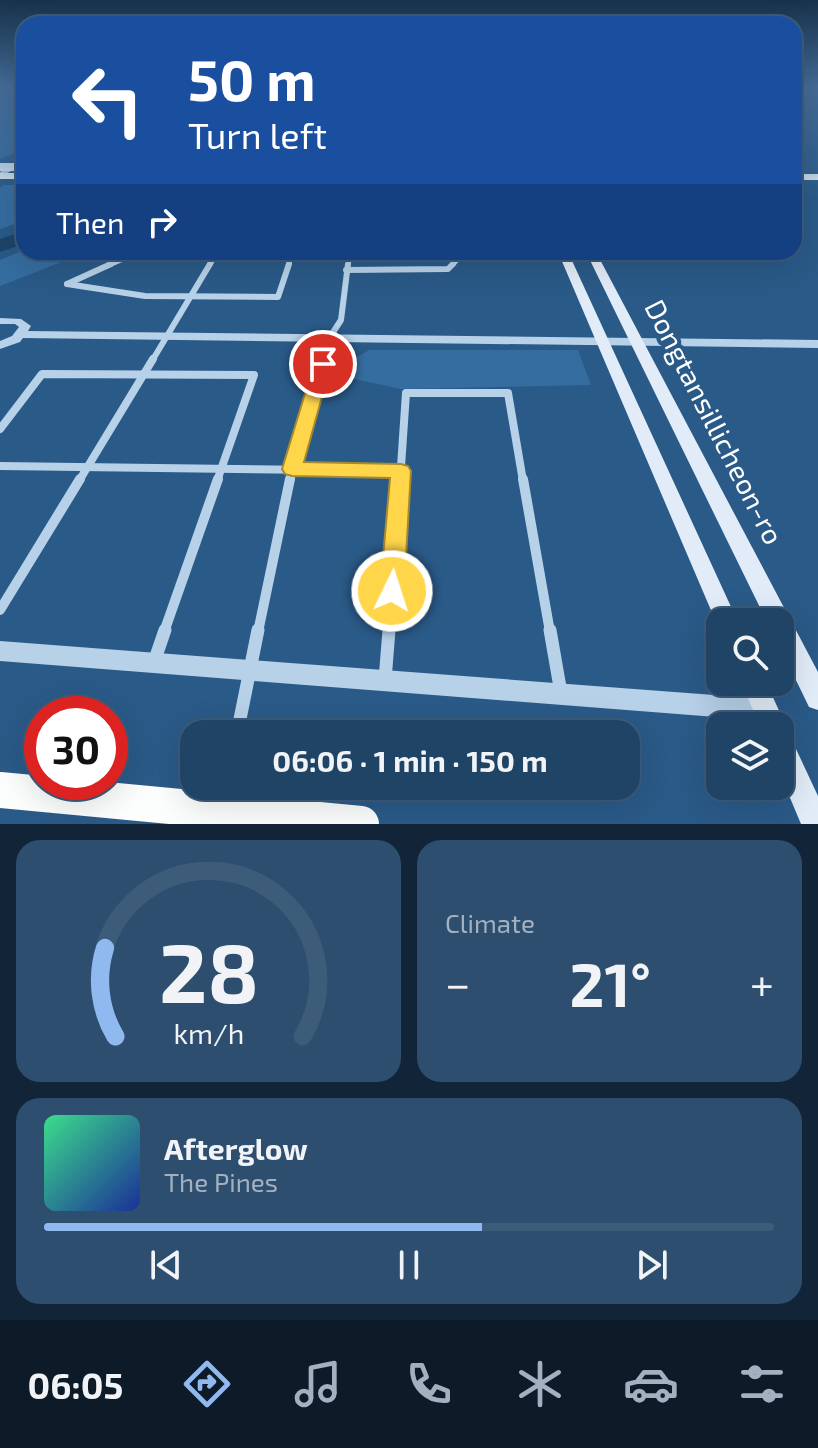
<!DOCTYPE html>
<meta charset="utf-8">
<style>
:root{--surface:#204466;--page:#2d4e6f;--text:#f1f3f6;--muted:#a2b0bf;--line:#3d5c7a;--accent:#90b9f0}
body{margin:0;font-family:"Exo 2",sans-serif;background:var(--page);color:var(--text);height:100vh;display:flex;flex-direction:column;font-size:30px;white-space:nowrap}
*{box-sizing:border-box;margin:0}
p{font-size:26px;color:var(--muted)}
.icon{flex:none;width:44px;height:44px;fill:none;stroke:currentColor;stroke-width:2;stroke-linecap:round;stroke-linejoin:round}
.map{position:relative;height:824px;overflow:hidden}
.details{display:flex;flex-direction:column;gap:16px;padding:16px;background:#122538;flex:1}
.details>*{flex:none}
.banner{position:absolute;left:16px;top:16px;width:786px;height:244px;border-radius:24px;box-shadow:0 8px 32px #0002,0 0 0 2px var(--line);background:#1a4fa0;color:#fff;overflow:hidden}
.buttons{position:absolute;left:706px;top:608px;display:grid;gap:16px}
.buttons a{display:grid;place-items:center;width:88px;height:88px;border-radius:16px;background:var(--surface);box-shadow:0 8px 32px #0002,0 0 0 2px var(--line);font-size:40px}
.speed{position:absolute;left:24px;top:696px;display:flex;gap:16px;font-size:40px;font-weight:700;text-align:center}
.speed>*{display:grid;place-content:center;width:104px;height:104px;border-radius:50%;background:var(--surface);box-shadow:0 8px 32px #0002,0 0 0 2px var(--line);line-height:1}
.speed .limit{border:12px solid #d22;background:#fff;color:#111}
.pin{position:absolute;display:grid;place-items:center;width:68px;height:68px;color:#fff;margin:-34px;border:4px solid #fff;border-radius:50%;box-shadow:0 2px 8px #0007}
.me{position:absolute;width:88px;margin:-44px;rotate:4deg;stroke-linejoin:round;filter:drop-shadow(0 0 6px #0008)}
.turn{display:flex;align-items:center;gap:28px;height:168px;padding:0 40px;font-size:36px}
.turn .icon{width:104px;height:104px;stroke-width:2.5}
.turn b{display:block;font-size:56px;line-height:68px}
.then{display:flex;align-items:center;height:76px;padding:0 40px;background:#0003;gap:16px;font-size:30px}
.big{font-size:60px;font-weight:700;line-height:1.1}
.details .tile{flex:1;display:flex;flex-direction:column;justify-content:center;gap:12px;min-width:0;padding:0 28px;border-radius:24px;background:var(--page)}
.details .dial{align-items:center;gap:0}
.dial svg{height:208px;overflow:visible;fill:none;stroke:var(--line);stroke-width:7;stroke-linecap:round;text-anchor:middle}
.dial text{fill:var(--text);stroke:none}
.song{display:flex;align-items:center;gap:24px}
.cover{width:96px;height:96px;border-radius:12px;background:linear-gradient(135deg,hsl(150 70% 55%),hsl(230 70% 35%))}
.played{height:8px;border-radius:4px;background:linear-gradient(90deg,var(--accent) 60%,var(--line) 60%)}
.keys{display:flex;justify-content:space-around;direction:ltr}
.heat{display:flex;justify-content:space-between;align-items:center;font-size:44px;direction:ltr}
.details .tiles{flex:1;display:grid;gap:16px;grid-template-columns:1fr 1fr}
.tile:last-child{grid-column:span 2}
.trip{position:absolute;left:180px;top:720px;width:460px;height:80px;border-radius:24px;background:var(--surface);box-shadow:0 8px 32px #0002,0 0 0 2px var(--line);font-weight:700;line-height:80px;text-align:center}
.dock{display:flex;height:128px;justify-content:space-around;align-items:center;background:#0d1b29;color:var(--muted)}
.dock .icon{width:56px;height:56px}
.dock .active{color:var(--accent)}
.dock b{font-size:36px;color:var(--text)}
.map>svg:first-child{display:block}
.green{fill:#356da0}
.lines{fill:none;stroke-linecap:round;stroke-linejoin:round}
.river{fill:#1e4469;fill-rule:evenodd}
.minor-far4{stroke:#b7d1e8;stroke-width:5}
.minor-far3{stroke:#b7d1e8;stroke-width:6}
.minor-far2{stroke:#b7d1e8;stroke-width:8}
.minor-far1{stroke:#b7d1e8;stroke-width:10}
.minor{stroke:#b7d1e8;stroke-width:13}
.tertiary{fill:#b7d1e8;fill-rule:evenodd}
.secondary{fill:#e1ecf8;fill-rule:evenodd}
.secondary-bridge{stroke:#e1ecf8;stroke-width:8}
.trunk-bridge{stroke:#fcfefe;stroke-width:36}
.route{fill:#ffd54a;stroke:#a68a30;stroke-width:2}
.labels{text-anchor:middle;stroke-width:8;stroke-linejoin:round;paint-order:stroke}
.street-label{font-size:28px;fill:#fff;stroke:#2a5a88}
</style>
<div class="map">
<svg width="818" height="824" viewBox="0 0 818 824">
<rect width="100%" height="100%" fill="#2a5a88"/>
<g class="green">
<polygon points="0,86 24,86 24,149 0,159"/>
<polygon points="3,185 24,185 24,221 0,229 0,188"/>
<polygon points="24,250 24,252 87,252 0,286 0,260"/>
<polygon points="369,350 578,350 591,385 401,389 354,379 352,360"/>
</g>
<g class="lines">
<polygon class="river" points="24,231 24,244 0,252 0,239"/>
<g class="minor-far4">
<polyline points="107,266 139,252"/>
<polyline points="209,266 218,252"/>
<polyline points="288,266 293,252"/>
<polyline points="348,266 350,252"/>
<polyline points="451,266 457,260 457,252"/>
</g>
<g class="minor-far3">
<polyline points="346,270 448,269 453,264"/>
<polyline points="67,284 145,296 278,297 289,264"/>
<polyline points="67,284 111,264"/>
<polyline points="152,361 210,264"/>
<polyline points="323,361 330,337 341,320 348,264"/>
</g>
<g class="minor-far2">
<polyline points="0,429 42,374 254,375 217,481"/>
<polyline points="0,466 401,471"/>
<polyline points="79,481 153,359"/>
<polyline points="290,481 324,359"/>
<polyline points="400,481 406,393 508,393 523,481"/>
</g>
<g class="minor-far1">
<polyline points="523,479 550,632"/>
<polyline points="0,610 80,479"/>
<polyline points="164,632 218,479"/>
<polyline points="258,632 290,479"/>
<polyline points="388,632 400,479"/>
</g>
<g class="minor">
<polyline points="550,630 561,693"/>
<polyline points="154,662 165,630"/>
<polyline points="385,680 389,630"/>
<polyline points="237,734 258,630"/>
<polyline points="221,804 225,786"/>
</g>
<g class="tertiary">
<polygon points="24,159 24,164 0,177 0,172"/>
<polygon points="0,318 21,319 31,326 28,331 818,340 818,348 23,338 20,342 0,349 0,341 12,336 19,327 15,324 0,324"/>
<polygon points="0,641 766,699 774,702 777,710 774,718 766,721 0,661"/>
</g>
<g class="secondary">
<rect x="0" y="173" width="24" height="6"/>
<rect x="794" y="174" width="24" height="6"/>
<polygon points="558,252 568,252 738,622 720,622 719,629"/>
<polygon points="586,252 596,252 818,672 818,710 809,707 780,647 780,622 767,622"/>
<polygon points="741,682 766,682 786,726 784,731 789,734 818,796 818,824 801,824 780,774 780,726 760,726"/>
</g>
<polyline class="secondary-bridge" points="0,167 24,167"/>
<polyline class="trunk-bridge" points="0,790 361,824"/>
</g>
<linearGradient id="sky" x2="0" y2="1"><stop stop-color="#17324b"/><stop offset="0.43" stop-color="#446b96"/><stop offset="1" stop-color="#446b96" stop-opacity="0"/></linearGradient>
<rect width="818" height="201" fill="url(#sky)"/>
<polygon class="route" points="323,359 331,364 304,462 401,464 408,466 411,471 404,591 401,598 392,601 383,598 380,591 390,478 292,476 285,474 282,469 314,364"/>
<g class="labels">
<g class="street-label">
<text transform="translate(714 422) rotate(63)" y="10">Dongtansillicheon-ro</text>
</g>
</g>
</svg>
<div class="buttons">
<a><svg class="icon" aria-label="search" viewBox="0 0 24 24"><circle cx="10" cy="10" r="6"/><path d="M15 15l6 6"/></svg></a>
<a><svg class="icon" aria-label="layers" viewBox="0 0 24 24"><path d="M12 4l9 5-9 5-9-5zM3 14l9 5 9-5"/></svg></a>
</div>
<div class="speed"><div class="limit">30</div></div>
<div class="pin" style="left:323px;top:364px;background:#d93025"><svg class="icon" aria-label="arrive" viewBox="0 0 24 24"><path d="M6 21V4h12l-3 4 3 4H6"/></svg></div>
<svg class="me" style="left:392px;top:591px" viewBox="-20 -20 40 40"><circle r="17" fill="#ffd54a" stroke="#fff" stroke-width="3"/><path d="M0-11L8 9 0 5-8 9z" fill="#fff"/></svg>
<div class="trip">06:06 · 1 min · 150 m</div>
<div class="banner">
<div class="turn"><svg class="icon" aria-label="left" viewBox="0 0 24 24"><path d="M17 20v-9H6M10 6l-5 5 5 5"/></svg><div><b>50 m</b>Turn left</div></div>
<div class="then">Then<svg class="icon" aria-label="right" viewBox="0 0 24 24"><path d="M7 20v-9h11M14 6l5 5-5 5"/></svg></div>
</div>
</div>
<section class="details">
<div class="tiles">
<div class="tile dial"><svg viewBox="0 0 100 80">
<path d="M14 69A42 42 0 1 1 86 69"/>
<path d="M14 69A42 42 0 0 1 10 35" stroke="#90b9f0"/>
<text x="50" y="56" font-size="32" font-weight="700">28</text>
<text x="50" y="72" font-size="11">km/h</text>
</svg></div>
<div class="tile"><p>Climate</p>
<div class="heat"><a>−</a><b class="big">21°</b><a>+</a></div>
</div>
<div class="tile">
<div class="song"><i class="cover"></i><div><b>Afterglow</b><p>The Pines</p></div></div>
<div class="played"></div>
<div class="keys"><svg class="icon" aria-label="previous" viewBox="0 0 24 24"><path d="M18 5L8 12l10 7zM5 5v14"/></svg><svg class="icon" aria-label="pause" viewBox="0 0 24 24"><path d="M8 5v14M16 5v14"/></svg><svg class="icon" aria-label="next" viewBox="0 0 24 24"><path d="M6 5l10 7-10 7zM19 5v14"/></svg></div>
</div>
</div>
</section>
<nav class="dock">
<b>06:05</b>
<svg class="icon active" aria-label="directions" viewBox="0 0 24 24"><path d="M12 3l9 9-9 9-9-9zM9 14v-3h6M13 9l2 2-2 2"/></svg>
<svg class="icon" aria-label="music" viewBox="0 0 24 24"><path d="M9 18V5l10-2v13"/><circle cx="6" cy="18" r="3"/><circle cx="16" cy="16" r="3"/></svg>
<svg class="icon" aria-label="phone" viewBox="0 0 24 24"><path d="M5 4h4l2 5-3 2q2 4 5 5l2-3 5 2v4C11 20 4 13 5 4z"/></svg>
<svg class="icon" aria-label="climate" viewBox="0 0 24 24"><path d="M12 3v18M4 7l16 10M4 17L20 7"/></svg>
<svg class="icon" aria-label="car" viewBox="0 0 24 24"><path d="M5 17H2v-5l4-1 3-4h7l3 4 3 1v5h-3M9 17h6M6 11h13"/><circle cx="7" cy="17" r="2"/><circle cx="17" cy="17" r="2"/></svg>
<svg class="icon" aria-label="filters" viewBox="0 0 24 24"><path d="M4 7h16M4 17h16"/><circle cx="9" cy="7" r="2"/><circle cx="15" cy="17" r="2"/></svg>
</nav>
